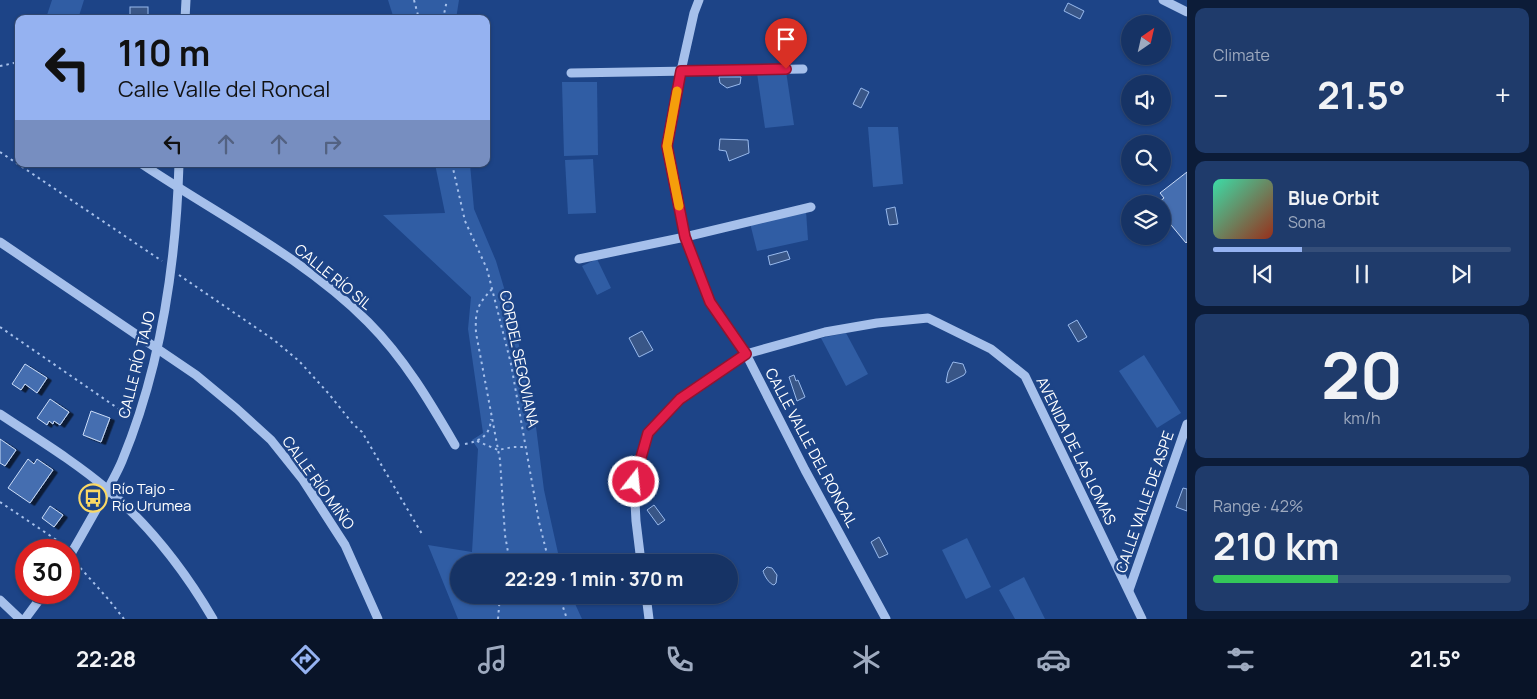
<!DOCTYPE html>
<meta charset="utf-8">
<style>
:root{--surface:#163365;--page:#1f3b6b;--text:#f1f3f6;--muted:#9eaabf;--line:#354e79;--accent:#95b2f1}
body{margin:0;font-family:Manrope,sans-serif;background:var(--page);color:var(--text);height:100vh;display:flex;flex-direction:column;font-size:19px;white-space:nowrap}
*{box-sizing:border-box;margin:0}
p{font-size:16px;color:var(--muted)}
.icon{flex:none;width:28px;height:28px;fill:none;stroke:currentColor;stroke-width:2;stroke-linecap:round;stroke-linejoin:round}
.map{position:relative;flex:1;overflow:hidden}
.drawer{display:flex;flex-direction:column;gap:8px;padding:8px;background:#0c1c38;width:350px}
.drawer>*{flex:none}
.guide{position:absolute;left:15px;top:15px;width:475px;height:152px;border-radius:10px;box-shadow:0 1px 4px #0004,0 0 0 1px var(--line);background:#95b2f1;color:#111;overflow:hidden}
.needle{width:32px;rotate:34deg}
.controls{position:absolute;left:1121px;top:15px;display:grid;gap:10px}
.controls a{display:grid;place-items:center;width:50px;height:50px;border-radius:50%;background:var(--surface);box-shadow:0 1px 4px #0004,0 0 0 1px var(--line);font-size:25px}
.speed{position:absolute;left:15px;top:539px;display:flex;gap:10px;font-size:25px;font-weight:700;text-align:center}
.speed>*{display:grid;place-content:center;width:65px;height:65px;border-radius:50%;background:var(--surface);box-shadow:0 1px 4px #0004,0 0 0 1px var(--line);line-height:1}
.speed .limit{border:8px solid #d22;background:#fff;color:#111}
.pin{position:absolute;display:grid;place-items:center;width:42px;height:42px;color:#fff;margin:-51px -21px;border-radius:50% 50% 50% 0;rotate:-45deg;box-shadow:0 0 5px #0007}
.pin .icon{rotate:45deg}
.me{position:absolute;width:55px;margin:-28px;rotate:16deg;stroke-linejoin:round;filter:drop-shadow(0 0 4px #0008)}
.turn{display:flex;align-items:center;gap:18px;height:105px;padding:0 20px;font-size:22px}
.turn .icon{width:65px;height:65px;stroke-width:2.5}
.turn b{display:block;font-size:35px;line-height:42px}
.lanes{display:flex;align-items:center;height:48px;padding:0 20px;background:#0003;justify-content:center;gap:25px;direction:ltr}
.lanes .off{opacity:.35}
.big{font-size:38px;font-weight:700;line-height:1.1}
.drawer .card{flex:1;display:flex;flex-direction:column;justify-content:center;gap:8px;min-width:0;padding:0 18px;border-radius:10px;background:var(--page)}
.drawer .dial{align-items:center;gap:0}
.dial b{font-size:65px;line-height:1}
.song{display:flex;align-items:center;gap:15px}
.cover{width:60px;height:60px;border-radius:8px;background:linear-gradient(135deg,hsl(160 70% 55%),hsl(10 70% 35%))}
.played{height:5px;border-radius:2px;background:linear-gradient(90deg,var(--accent) 30%,var(--line) 30%)}
.keys{display:flex;justify-content:space-around;direction:ltr}
.heat{display:flex;justify-content:space-between;align-items:center;font-size:28px;direction:ltr}
.charge{height:8px;border-radius:4px;background:linear-gradient(90deg,#34c759 42%,var(--line) 0)}
.trip{position:absolute;left:450px;top:554px;width:288px;height:50px;border-radius:25px;background:var(--surface);box-shadow:0 1px 4px #0004,0 0 0 1px var(--line);font-weight:700;line-height:50px;text-align:center}
.menu{display:flex;height:80px;justify-content:space-around;align-items:center;background:#091428;color:var(--muted)}
.menu .icon{width:35px;height:35px}
.menu .on{color:var(--accent)}
.menu b{font-size:22px;color:var(--text)}
main{display:flex;flex:1;min-height:0}
.map>svg:first-child{display:block}
.green{fill:#305da4}
.water{fill:#395687;stroke:#99baed}
.building{fill:#456eb0;stroke:#cadcf8;filter:url(#shadow)}
.lines{fill:none;stroke-linecap:round;stroke-linejoin:round}
.path{stroke:#a6c0eb;stroke-width:2;stroke-dasharray:2.5 4;stroke-linecap:butt}
.minor{stroke:#a6c0eb;stroke-width:9}
.route-casing{stroke:#92132f;stroke-width:12}
.route{stroke:#e11d48;stroke-width:9}
.slow{stroke:#f59e0b;stroke-width:9}
.labels{text-anchor:middle;stroke-width:5;stroke-linejoin:round;paint-order:stroke}
.street-label{font-size:15px;fill:#fff;stroke:#1d4487}
.poi-label{font-size:15px;fill:#fff;stroke:#1d4487;text-anchor:start}
</style>
<main>
<div class="map">
<svg width="1187" height="619" viewBox="0 0 1187 619">
<defs>
<filter id="shadow"><feDropShadow dx="4.5" dy="2.5" stdDeviation="0" flood-color="#0009"/></filter>
</defs>
<rect width="100%" height="100%" fill="#1d4487"/>
<g class="green">
<polygon points="52,0 84,0 78,19 49,19 46,18"/>
<polygon points="388,0 459,0 456,19 394,19"/>
<polygon points="786,71 794,125 765,128 757,73"/>
<polygon points="562,82 597,82 598,155 564,156"/>
<polygon points="868,127 898,127 903,184 873,187"/>
<polygon points="593,159 596,213 568,214 565,160"/>
<polygon points="435,164 470,164 474,209 496,261 513,318 535,419 544,490 560,562 459,562 459,595 571,595 582,619 458,619 428,545 472,552 478,449 472,440 483,433 468,329 471,297 383,215 445,213"/>
<polygon points="806,211 808,240 757,251 750,223"/>
<polygon points="597,259 611,288 597,295 582,266"/>
<polygon points="846,333 868,374 846,386 821,338"/>
<polygon points="1144,355 1181,413 1157,428 1119,371"/>
<polygon points="967,538 991,587 966,599 942,550"/>
<polygon points="1024,577 1045,619 1015,619 999,590"/>
</g>
<g class="water">
<polygon points="1068,3 1084,11 1080,19 1064,11"/>
<rect x="130" y="7" width="18" height="9"/>
<polygon points="719,77 741,77 740,84 727,88 720,83"/>
<polygon points="861,88 869,92 861,108 853,104"/>
<polygon points="720,139 748,140 749,153 729,161 726,151 719,150"/>
<polygon points="895,207 898,224 889,225 886,209"/>
<polygon points="787,251 790,259 770,265 768,256"/>
<polygon points="1077,320 1087,337 1078,342 1068,325"/>
<polygon points="642,331 653,350 639,357 629,338"/>
<polygon points="953,362 963,364 966,372 964,375 948,383 946,382 948,372"/>
<polygon points="794,375 796,381 798,380 805,397 797,401 789,377"/>
<polygon points="1183,488 1187,489 1187,511 1176,507"/>
<polygon points="654,505 665,520 658,525 647,510"/>
<polygon points="879,537 888,554 879,558 871,542"/>
<path d="M767,567L772,568L777,575L776,583L774,585C769,584 764,575 763,571Z"/>
</g>
<g class="building">
<polygon points="1187,172 1187,242 1186,243 1162,214 1162,204 1156,204 1164,198 1160,193"/>
<polygon points="25,364 47,378 37,393 25,384 21,390 12,384"/>
<polygon points="50,399 69,412 60,425 54,421 53,424 49,421 47,425 37,418"/>
<polygon points="91,411 110,418 101,442 83,435"/>
<polygon points="0,439 16,450 5,466 0,463"/>
<polygon points="28,459 34,464 37,459 53,470 30,503 8,488"/>
<polygon points="50,506 63,515 54,527 42,518"/>
</g>
<g class="lines">
<g class="path">
<polyline points="414,0 419,19"/>
<polyline points="443,19 447,0"/>
<polyline points="0,66 19,62"/>
<polyline points="0,152 162,261"/>
<polyline points="452,164 465,221 487,269 511,364 539,522 549,562"/>
<polyline points="179,275 274,340 299,361 329,394 353,424 362,432 422,534"/>
<path d="M492,289C477,305 475,311 476,333L500,460L505,535L508,552L506,562"/>
<polyline points="0,327 129,416"/>
<polyline points="477,441 498,450 513,447 525,447"/>
<path d="M465,444C480,441 490,436 491,419"/>
<polyline points="0,502 64,545"/>
<polyline points="76,563 109,600 124,619"/>
<polyline points="559,595 567,619"/>
<polyline points="498,619 500,595"/>
</g>
<g class="minor">
<polyline points="699,0 694,13 681,71 667,146 685,237 710,302 746,354 805,470 886,619"/>
<polyline points="1163,0 1187,12"/>
<polyline points="185,19 186,0"/>
<polyline points="571,73 803,69"/>
<path d="M142,164C218,215 303,257 368,322C404,358 430,402 455,445"/>
<polyline points="0,242 196,375 237,409 271,440 303,480 345,545 378,619"/>
<polyline points="579,259 685,237 811,207"/>
<path d="M0,414C36,438 74,461 107,489C149,525 185,571 213,619"/>
<path d="M69,557C77,544 84,531 92,517C102,499 114,480 122,461C161,367 176,265 179,164"/>
<polyline points="641,562 636,521 634,483 648,433 680,399 746,354 825,332 877,323 928,318 991,349 1025,376 1142,619"/>
<polyline points="1129,590 1187,424"/>
<polyline points="646,595 649,619"/>
<polyline points="0,600 20,619"/>
<polyline points="25,619 45,592"/>
</g>
</g>
<g class="lines">
<g class="route-casing">
<polyline id="route" points="634,482 648,433 680,399 746,354 710,302 685,237 667,146 681,71 786,69"/>
</g>
<use href="#route" class="route"/>
<polyline class="slow" points="677,91 667,146 679,206"/>
</g>
<defs>
<g id="bus-ring" transform="scale(1.4375)"><circle r="9.5" fill="#1d4487" stroke="#fbd964" stroke-width="1.5"/><path d="M-5-6H5V4H4V6H2V4H-2V6H-4V4H-5ZM-3.5-4V0h7V-4ZM-3.5 1.2v1.5H-2V1.2ZM2 1.2v1.5H3.5V1.2Z" fill="#fbd964"/></g>
</defs>
<g fill-rule="evenodd">
<use href="#bus-ring" x="93" y="498"/>
</g>
<g class="labels">
<g class="street-label">
<text transform="translate(333 277) rotate(39)" y="5">CALLE RÍO SIL</text>
<text transform="translate(519 359) rotate(78)" y="5">CORDEL SEGOVIANA</text>
<text transform="translate(137 365) rotate(-76)" y="5">CALLE RÍO TAJO</text>
<text transform="translate(811 448) rotate(62)" y="5">CALLE VALLE DEL RONCAL</text>
<text transform="translate(1076 451) rotate(64)" y="5">AVENIDA DE LAS LOMAS</text>
<text transform="translate(318 483) rotate(54)" y="5">CALLE RÍO MIÑO</text>
<text transform="translate(1145 502) rotate(-71)" y="5">CALLE VALLE DE ASPE</text>
</g>
<g class="poi-label">
<text x="112" y="494">Río Tajo -<tspan x="112" dy="17">Río Urumea</tspan></text>
</g>
</g>
</svg>
<div class="controls">
<a><svg class="needle" viewBox="-14 -14 28 28"><path d="M0-13l5 13h-10z" fill="#e53935"/><path d="M0 13l5-13h-10z" fill="#9eaabf"/></svg></a>
<a><svg class="icon" aria-label="sound" viewBox="0 0 24 24"><path d="M4 9h4l5-4v14l-5-4H4zM17 9q2 3 0 6"/></svg></a>
<a><svg class="icon" aria-label="search" viewBox="0 0 24 24"><circle cx="10" cy="10" r="6"/><path d="M15 15l6 6"/></svg></a>
<a><svg class="icon" aria-label="layers" viewBox="0 0 24 24"><path d="M12 4l9 5-9 5-9-5zM3 14l9 5 9-5"/></svg></a>
</div>
<div class="speed"><div class="limit">30</div></div>
<div class="pin" style="left:786px;top:69px;background:#d93025"><svg class="icon" aria-label="arrive" viewBox="0 0 24 24"><path d="M6 21V4h12l-3 4 3 4H6"/></svg></div>
<svg class="me" style="left:634px;top:482px" viewBox="-20 -20 40 40"><circle r="17" fill="#e11d48" stroke="#fff" stroke-width="3"/><path d="M0-11L8 9 0 5-8 9z" fill="#fff"/></svg>
<div class="trip">22:29 · 1 min · 370 m</div>
<div class="guide">
<div class="turn"><svg class="icon" aria-label="left" viewBox="0 0 24 24"><path d="M17 20v-9H6M10 6l-5 5 5 5"/></svg><div><b>110 m</b>Calle Valle del Roncal</div></div>
<div class="lanes"><svg class="icon" aria-label="left" viewBox="0 0 24 24"><path d="M17 20v-9H6M10 6l-5 5 5 5"/></svg><svg class="icon off" aria-label="ahead" viewBox="0 0 24 24"><path d="M12 20V5M6 11l6-6 6 6"/></svg><svg class="icon off" aria-label="ahead" viewBox="0 0 24 24"><path d="M12 20V5M6 11l6-6 6 6"/></svg><svg class="icon off" aria-label="right" viewBox="0 0 24 24"><path d="M7 20v-9h11M14 6l5 5-5 5"/></svg></div>
</div>
</div>
<section class="drawer">
<div class="card"><p>Climate</p>
<div class="heat"><a>−</a><b class="big">21.5°</b><a>+</a></div>
</div>
<div class="card">
<div class="song"><i class="cover"></i><div><b>Blue Orbit</b><p>Sona</p></div></div>
<div class="played"></div>
<div class="keys"><svg class="icon" aria-label="previous" viewBox="0 0 24 24"><path d="M18 5L8 12l10 7zM5 5v14"/></svg><svg class="icon" aria-label="pause" viewBox="0 0 24 24"><path d="M8 5v14M16 5v14"/></svg><svg class="icon" aria-label="next" viewBox="0 0 24 24"><path d="M6 5l10 7-10 7zM19 5v14"/></svg></div>
</div>
<div class="card dial"><b>20</b><p>km/h</p></div>
<div class="card"><p>Range · 42%</p><b class="big">210 km</b><div class="charge"></div></div>
</section>
</main>
<nav class="menu">
<b>22:28</b>
<svg class="icon on" aria-label="directions" viewBox="0 0 24 24"><path d="M12 3l9 9-9 9-9-9zM9 14v-3h6M13 9l2 2-2 2"/></svg>
<svg class="icon" aria-label="music" viewBox="0 0 24 24"><path d="M9 18V5l10-2v13"/><circle cx="6" cy="18" r="3"/><circle cx="16" cy="16" r="3"/></svg>
<svg class="icon" aria-label="phone" viewBox="0 0 24 24"><path d="M5 4h4l2 5-3 2q2 4 5 5l2-3 5 2v4C11 20 4 13 5 4z"/></svg>
<svg class="icon" aria-label="climate" viewBox="0 0 24 24"><path d="M12 3v18M4 7l16 10M4 17L20 7"/></svg>
<svg class="icon" aria-label="car" viewBox="0 0 24 24"><path d="M5 17H2v-5l4-1 3-4h7l3 4 3 1v5h-3M9 17h6M6 11h13"/><circle cx="7" cy="17" r="2"/><circle cx="17" cy="17" r="2"/></svg>
<svg class="icon" aria-label="filters" viewBox="0 0 24 24"><path d="M4 7h16M4 17h16"/><circle cx="9" cy="7" r="2"/><circle cx="15" cy="17" r="2"/></svg>
<b>21.5°</b>
</nav>
